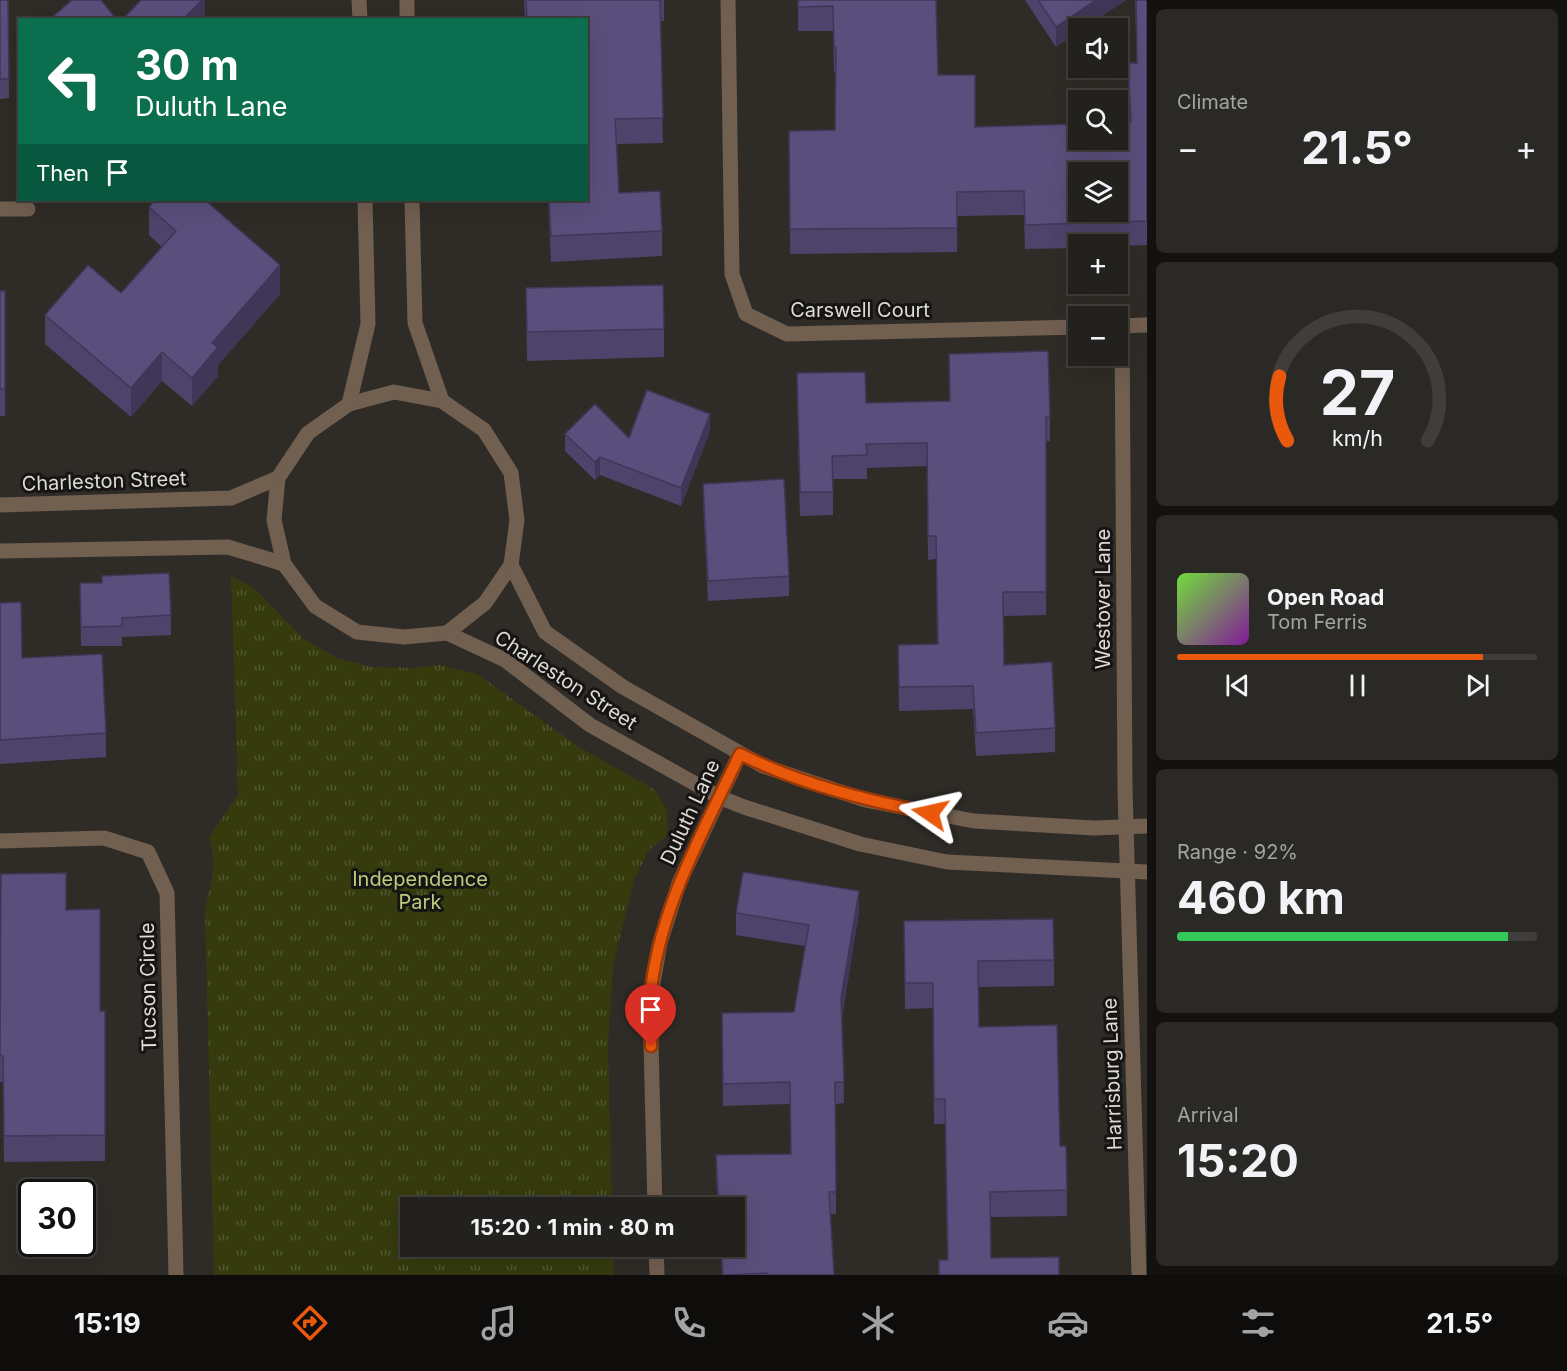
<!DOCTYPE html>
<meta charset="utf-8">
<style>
:root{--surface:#23211d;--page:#2b2926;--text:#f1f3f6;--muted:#a3a3a4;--line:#403e3b;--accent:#ea580c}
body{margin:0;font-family:Inter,sans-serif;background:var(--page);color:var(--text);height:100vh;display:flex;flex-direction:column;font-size:22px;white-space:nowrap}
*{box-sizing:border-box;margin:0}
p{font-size:20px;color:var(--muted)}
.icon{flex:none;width:33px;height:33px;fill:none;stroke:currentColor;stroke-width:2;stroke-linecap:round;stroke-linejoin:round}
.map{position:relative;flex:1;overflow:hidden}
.side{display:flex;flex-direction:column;gap:9px;padding:9px;background:#131210;width:420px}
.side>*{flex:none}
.guide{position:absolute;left:18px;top:18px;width:570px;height:183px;border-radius:0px;box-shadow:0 6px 24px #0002,0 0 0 2px var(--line);background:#0b6e4f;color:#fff;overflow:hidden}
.controls{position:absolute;left:1068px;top:18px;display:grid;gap:12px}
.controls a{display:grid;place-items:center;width:60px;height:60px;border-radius:0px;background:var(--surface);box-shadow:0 6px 24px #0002,0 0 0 2px var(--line);font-size:30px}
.speed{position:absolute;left:18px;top:1179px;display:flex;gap:12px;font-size:30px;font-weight:700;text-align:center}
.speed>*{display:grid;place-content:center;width:78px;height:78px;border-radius:50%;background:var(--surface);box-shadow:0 6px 24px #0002,0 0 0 2px var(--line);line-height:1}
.speed .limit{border:3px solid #111;border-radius:9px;background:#fff;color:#111}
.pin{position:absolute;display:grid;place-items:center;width:51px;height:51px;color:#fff;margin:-62px -26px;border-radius:50% 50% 50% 0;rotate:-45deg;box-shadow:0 0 6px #0007}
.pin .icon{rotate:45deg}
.me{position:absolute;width:66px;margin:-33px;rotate:281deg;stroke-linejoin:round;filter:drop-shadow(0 0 4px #0008)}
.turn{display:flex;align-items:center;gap:21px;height:126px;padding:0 18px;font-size:27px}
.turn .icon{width:78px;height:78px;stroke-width:2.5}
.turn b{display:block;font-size:42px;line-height:51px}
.then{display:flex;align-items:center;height:57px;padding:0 18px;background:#0003;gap:12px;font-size:22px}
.big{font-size:45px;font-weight:700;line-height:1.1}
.side .card{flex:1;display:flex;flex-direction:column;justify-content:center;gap:9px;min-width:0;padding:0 21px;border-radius:9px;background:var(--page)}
.side .dial{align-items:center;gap:0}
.dial svg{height:156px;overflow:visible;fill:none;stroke:var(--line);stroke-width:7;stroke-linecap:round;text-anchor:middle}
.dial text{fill:var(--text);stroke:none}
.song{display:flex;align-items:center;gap:18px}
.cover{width:72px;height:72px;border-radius:9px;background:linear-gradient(135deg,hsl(100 70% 55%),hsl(290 70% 35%))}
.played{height:6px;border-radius:3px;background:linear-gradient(90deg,var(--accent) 85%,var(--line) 85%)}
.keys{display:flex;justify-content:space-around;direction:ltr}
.heat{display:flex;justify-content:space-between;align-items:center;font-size:33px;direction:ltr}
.charge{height:9px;border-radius:4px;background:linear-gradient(90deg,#34c759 92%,var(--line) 0)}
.trip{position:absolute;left:400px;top:1197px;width:345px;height:60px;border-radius:0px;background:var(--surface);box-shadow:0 6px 24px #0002,0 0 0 2px var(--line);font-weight:700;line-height:60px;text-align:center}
.dock{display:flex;height:96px;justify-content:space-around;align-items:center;background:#0e0d0c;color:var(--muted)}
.dock .icon{width:42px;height:42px}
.dock .current{color:var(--accent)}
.dock b{font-size:27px;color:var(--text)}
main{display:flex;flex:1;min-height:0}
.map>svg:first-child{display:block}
.grass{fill:url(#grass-tufts)}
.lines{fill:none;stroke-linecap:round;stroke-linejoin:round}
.street{stroke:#715f50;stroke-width:15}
.wall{fill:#4d446b}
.shaded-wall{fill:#3f3757}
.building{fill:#5a4f7c;stroke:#3f3757;stroke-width:1.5;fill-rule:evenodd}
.route-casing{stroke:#983908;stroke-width:15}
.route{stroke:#ea580c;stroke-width:10}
.labels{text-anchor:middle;stroke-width:6;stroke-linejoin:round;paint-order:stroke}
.street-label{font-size:20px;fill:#dddbd8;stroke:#161513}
.park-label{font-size:20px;fill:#becb7d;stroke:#161513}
</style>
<main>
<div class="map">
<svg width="1147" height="1275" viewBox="0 0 1147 1275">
<defs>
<pattern id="grass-tufts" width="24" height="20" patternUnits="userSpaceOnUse" patternTransform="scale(1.5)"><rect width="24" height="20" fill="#353b0d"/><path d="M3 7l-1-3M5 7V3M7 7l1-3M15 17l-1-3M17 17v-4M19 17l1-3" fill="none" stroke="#525730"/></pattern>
</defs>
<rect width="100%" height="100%" fill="#2f2c27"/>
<path class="grass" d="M231,576L253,587L304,639L337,658L371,667L414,668L440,665L477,674L579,747L655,790L667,811L668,829L665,837L648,851L634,880L613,965L608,1044L612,1207L411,1208V1246L613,1247L614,1275H214L205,911C210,885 218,864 209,837L238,795Z"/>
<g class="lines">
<g class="street">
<polyline points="359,0 360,20"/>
<polyline points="407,0 407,20"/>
<polyline points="728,0 732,274 746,314 787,334 1078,327"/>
<polyline points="412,200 415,323 442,401"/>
<polyline points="0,209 28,209"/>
<polyline points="1118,326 1147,325"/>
<polyline points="1122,326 1125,789 1139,1275"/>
<polygon points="394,392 442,401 484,430 511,473 517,520 511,565 485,603 447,633 404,637 357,632 315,606 284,564 274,520 278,478 308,433 349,404"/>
<polyline points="349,404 368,324 365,200"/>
<polyline points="0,505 231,498 278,478"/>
<polyline points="0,551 228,547 284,564"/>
<polyline points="511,565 545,632 623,687 763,766 865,800 974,821 1094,828 1147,826"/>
<polyline points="447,633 505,660 590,725 719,797 744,807 860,844 947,862 1147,872"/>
<polyline points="0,841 104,838 148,852 167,893 176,1275"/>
<polyline points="655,1208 650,1000 660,943 679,883 740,754"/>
<polyline points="656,1246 657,1275"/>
</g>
</g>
<g class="wall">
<polygon points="0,0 8,0 9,98 0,99"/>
<polygon points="524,0 664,0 664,21 660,21 663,143 617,144 619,193 662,231 662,256 551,262 548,200 586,200 586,20 525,20"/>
<polygon points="798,0 936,0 938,75 975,127 1130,122 1128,63 1137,63 1135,0 1147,0 1147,245 1118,246 1118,244 1078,244 1078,248 1025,249 1024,215 957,216 957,252 790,254 789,131 835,130 836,72 834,72 833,31 798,31"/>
<polygon points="1025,0 1126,0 1056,47"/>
<polygon points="149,207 280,294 218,365 218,376 192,406 162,381 131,417 45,344 45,315 121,293 162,247 149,235"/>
<polygon points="526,288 664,329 664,357 527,361"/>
<rect x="0" y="291" width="5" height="125"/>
<polygon points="949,354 1050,417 1050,441 1046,441 1046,615 1003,616 1004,665 1055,728 1055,752 976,756 973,709 899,711 898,645 937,645 936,559 928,560 927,466 867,468 867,479 833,479 833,515 800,516 797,397 866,403 949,401"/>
<polygon points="710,431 681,506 600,475 595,480 565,451 565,434 629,438"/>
<polygon points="703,484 789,576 789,596 708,601 703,503"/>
<polygon points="80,583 171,615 171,635 122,637 122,646 81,646"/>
<polygon points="0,603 22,658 106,733 106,757 0,764"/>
<polygon points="66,910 100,1011 105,1011 105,1161 4,1162 3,1082 0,1082 0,969"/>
<polygon points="859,912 842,1017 844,1103 836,1104 836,1214 830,1214 834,1275 722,1275 720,1246 735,1246 735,1208 718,1208 716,1177 716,1155 791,1154 790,1104 723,1106 722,1013 794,1012 805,946 736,935 736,913"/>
<polygon points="904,921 1054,960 1054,986 979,987 979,1027 1060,1146 1067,1190 1067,1216 991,1217 947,1260 945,1124 934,1124 933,1008 905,1009"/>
</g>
<g class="shaded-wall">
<polygon points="202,0 205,0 205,20 185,20 185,17"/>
<polygon points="1096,0 1126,0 1083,28 1078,28 1078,32 1056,47 1056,27"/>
<polygon points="280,265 280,294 218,365 218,376 192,406 192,378 212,343"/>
<polygon points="162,352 162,381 131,417 131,388"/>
<polygon points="710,414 710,431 681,506 681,488"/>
<polygon points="600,457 600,475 595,480 595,462"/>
<polygon points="859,891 859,912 841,1020 841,998"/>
</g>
<g class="building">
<polygon points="0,0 8,0 9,79 0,79"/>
<polygon points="72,0 101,0 117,20 49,20"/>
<polygon points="141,0 202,0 185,17 187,20 122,20"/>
<polygon points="526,0 660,0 663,118 615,119 619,193 660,191 662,231 551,236 549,200 586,200 586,20 527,20"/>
<path d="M798,0H936L938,75H975V127L1078,124V140H1118V122H1131L1128,63H1137L1136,0H1147V221L1025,225L1024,191L957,192V228L790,229L789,131L835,130L836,48H834L833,6L798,7ZM1078,172H1118V212H1078Z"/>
<polygon points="1038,0 1096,0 1056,27"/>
<polygon points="155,200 205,200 280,265 212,343 218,347 192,378 162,352 131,388 45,315 88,265 121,293 176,231 149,207"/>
<polygon points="663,285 664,329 527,332 526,288"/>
<rect x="0" y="291" width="5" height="98"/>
<polygon points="1048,351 1050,417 1046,417 1046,592 1003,592 1004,665 1052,662 1055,728 976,733 973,686 899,687 898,645 938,644 936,536 928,536 927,443 866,444 867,455 832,456 833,492 800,492 797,373 865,372 866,403 950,401 949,354"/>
<polygon points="647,390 710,414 681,488 600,457 595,462 565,434 595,404 629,438"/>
<polygon points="784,479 789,576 708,581 703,484"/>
<polygon points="169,573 171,615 122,618 122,626 81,627 80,583 102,583 102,576"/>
<polygon points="21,602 22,658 102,654 106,733 0,740 0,603"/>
<polygon points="743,872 859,891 841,998 844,1082 835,1082 836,1192 829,1192 834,1275 767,1275 767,1273 723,1275 721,1246 735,1246 735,1208 719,1208 716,1155 791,1154 790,1082 723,1084 722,1013 794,1012 809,925 736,913"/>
<polygon points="66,873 66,910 100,909 100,1011 105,1011 105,1135 4,1136 3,1056 0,1056 1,874"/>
<polygon points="1053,919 1054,960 978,961 979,1027 1057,1025 1060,1146 1066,1146 1067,1190 990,1192 991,1258 1059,1257 1059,1275 939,1275 939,1260 948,1260 945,1099 934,1099 933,983 905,983 904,921"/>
</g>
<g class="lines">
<g class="route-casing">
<path id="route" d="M651,1046C651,1031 649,1015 650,1000C657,912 703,832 740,754C800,784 865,800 930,813"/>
</g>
<use href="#route" class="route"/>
</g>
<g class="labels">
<g class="street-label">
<text x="860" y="317">Carswell Court</text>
<text transform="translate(104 481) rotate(-2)" y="7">Charleston Street</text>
<text transform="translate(1103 599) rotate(-90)" y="7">Westover Lane</text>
<text transform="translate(566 680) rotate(33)" y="7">Charleston Street</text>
<text transform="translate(690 812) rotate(-65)" y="7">Duluth Lane</text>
<text transform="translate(148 987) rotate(-91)" y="7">Tucson Circle</text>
<text transform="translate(1112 1074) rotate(-92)" y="7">Harrisburg Lane</text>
</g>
<g class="park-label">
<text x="420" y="886">Independence<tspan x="420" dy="23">Park</tspan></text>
</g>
</g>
</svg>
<div class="controls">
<a><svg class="icon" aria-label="sound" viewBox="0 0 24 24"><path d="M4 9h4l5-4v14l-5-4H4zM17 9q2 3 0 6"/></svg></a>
<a><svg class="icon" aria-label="search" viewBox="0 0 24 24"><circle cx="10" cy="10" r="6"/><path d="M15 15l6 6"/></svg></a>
<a><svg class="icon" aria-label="layers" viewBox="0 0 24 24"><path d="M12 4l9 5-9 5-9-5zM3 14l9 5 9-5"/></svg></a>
<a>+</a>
<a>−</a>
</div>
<div class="speed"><div class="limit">30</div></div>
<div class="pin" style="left:651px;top:1046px;background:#d93025"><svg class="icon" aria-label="arrive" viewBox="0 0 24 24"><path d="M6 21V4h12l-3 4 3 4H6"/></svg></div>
<svg class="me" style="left:930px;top:813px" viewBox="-20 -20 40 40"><path d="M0-17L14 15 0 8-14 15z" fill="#ea580c" stroke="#fff" stroke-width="4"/></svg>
<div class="trip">15:20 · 1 min · 80 m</div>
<div class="guide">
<div class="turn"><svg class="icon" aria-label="left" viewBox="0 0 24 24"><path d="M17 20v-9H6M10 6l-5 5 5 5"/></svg><div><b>30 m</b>Duluth Lane</div></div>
<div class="then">Then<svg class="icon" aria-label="arrive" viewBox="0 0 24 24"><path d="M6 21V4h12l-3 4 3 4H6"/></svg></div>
</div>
</div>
<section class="side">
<div class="card"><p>Climate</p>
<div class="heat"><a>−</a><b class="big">21.5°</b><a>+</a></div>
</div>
<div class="card dial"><svg viewBox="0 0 100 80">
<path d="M14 69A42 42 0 1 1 86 69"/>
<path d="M14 69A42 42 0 0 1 10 36" stroke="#ea580c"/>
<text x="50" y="56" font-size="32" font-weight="700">27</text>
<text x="50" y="72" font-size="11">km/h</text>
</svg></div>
<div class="card">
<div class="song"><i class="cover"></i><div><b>Open Road</b><p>Tom Ferris</p></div></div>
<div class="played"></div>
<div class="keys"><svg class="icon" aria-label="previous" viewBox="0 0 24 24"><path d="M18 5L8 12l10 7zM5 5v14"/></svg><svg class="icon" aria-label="pause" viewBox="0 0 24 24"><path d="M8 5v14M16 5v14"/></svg><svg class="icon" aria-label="next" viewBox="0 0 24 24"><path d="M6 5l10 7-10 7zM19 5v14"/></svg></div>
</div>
<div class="card"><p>Range · 92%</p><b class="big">460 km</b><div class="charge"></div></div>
<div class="card"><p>Arrival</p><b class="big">15:20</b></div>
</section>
</main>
<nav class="dock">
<b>15:19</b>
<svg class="icon current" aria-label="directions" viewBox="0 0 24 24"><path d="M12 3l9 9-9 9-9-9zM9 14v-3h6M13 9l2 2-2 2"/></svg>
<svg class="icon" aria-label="music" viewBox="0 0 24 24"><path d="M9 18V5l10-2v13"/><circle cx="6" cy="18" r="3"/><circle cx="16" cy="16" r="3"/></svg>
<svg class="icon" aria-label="phone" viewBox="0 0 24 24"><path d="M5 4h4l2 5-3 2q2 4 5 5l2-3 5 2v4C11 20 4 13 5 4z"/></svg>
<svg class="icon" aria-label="climate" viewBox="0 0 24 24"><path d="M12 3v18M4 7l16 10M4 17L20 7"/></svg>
<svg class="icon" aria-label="car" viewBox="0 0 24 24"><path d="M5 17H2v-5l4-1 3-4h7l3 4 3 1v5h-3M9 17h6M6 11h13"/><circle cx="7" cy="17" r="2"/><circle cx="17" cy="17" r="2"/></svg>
<svg class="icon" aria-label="filters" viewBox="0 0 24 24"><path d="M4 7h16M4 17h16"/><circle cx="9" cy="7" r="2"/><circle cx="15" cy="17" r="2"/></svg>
<b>21.5°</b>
</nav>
